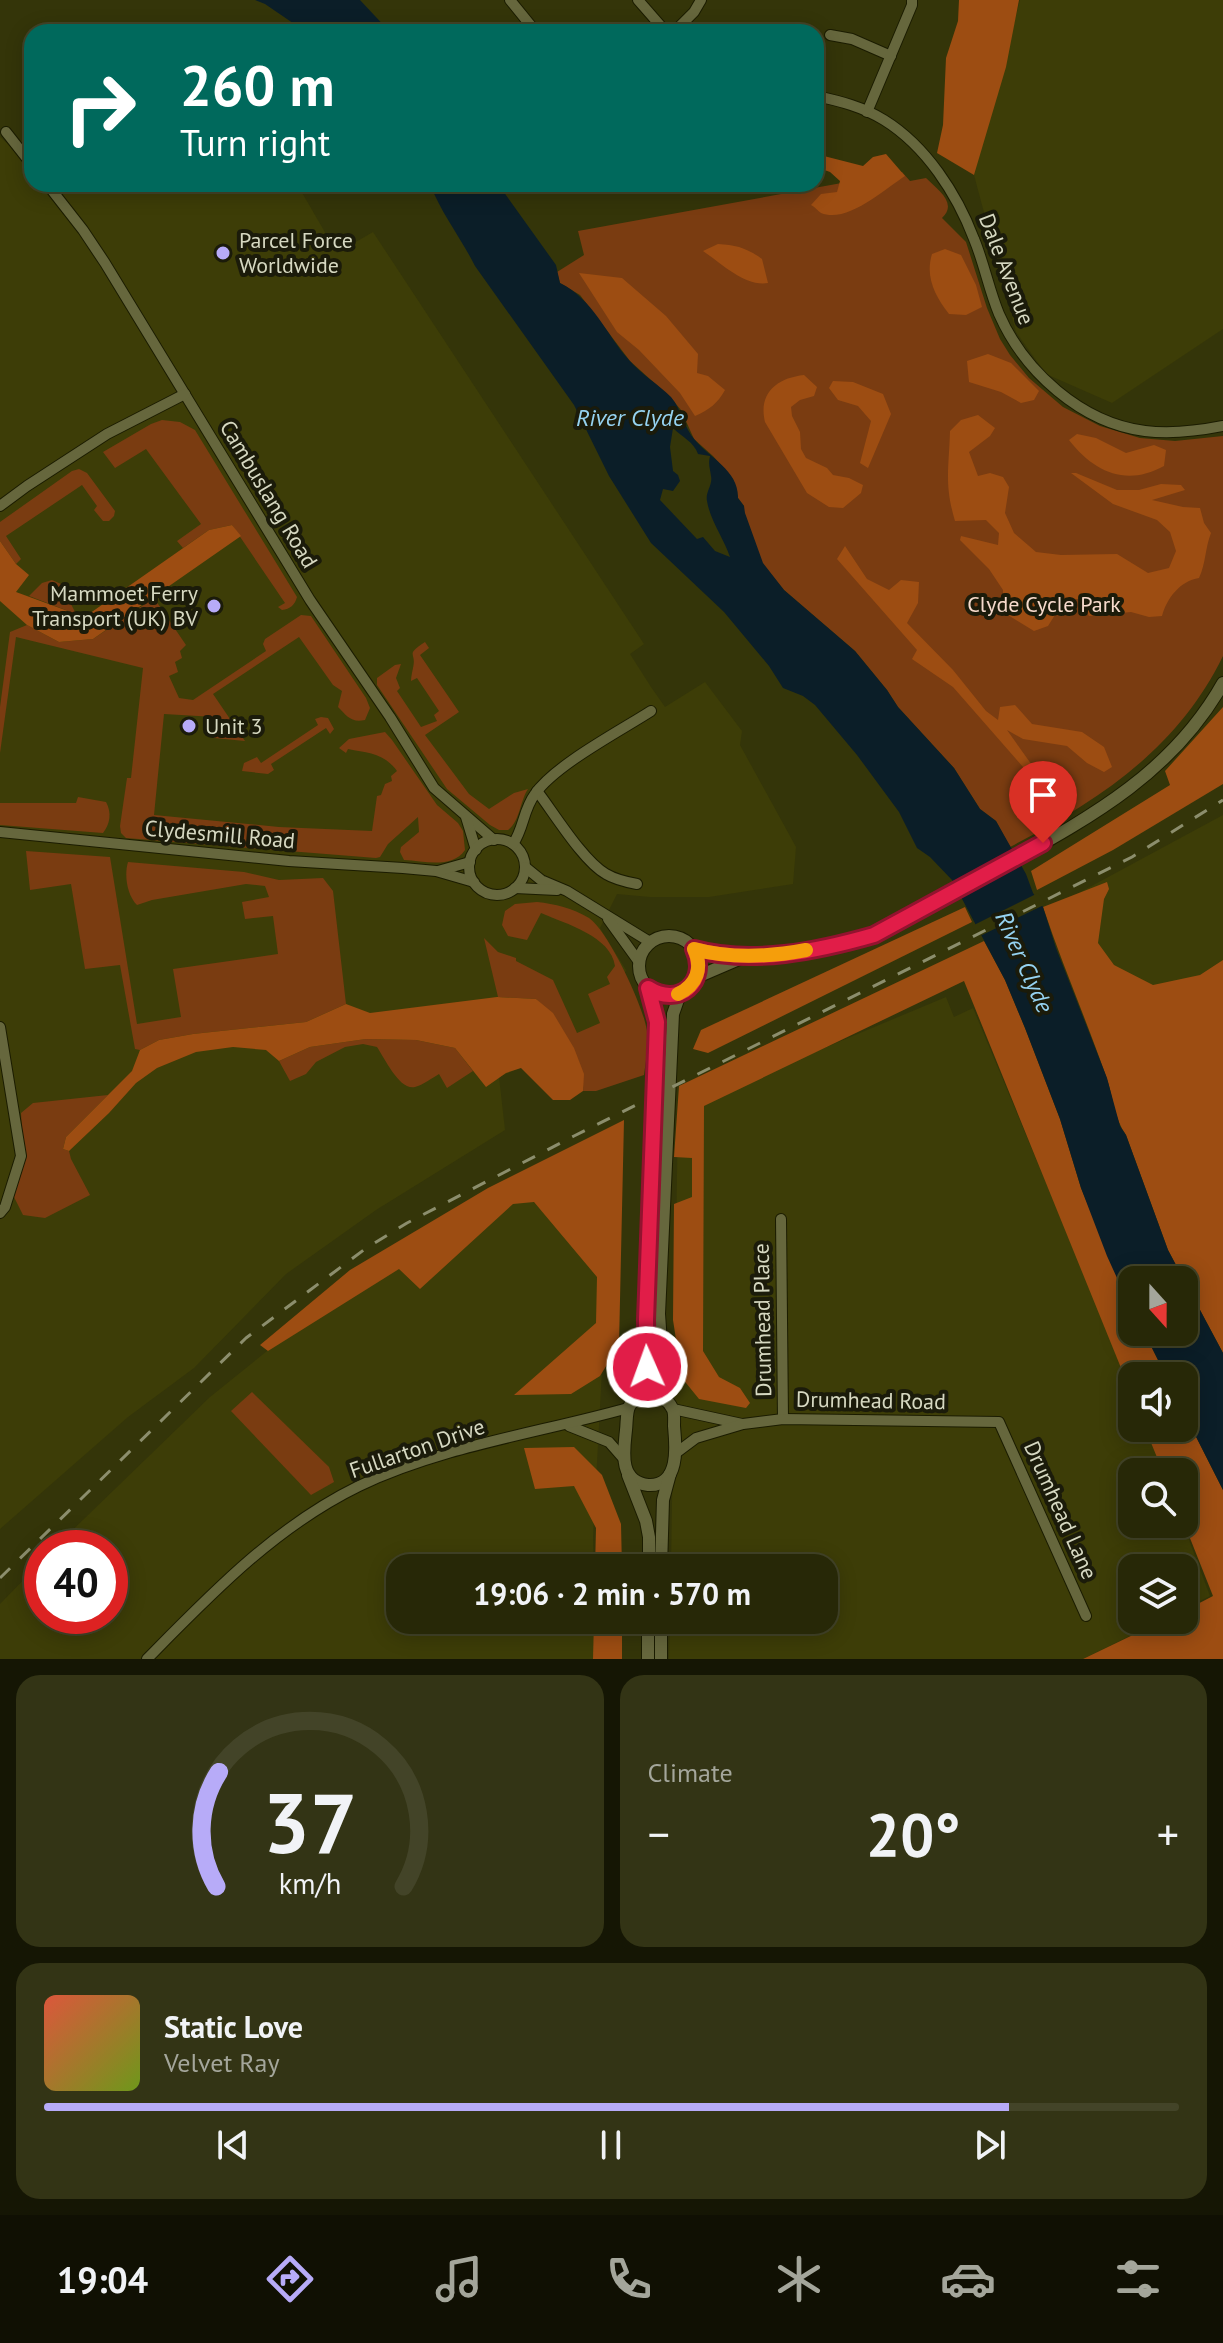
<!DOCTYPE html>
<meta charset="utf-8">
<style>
:root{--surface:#272807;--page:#333415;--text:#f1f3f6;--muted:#a4a69b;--line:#434428;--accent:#b7abf8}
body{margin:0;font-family:"PT Sans",sans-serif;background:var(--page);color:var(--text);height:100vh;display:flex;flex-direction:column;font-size:30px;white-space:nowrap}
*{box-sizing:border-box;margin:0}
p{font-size:26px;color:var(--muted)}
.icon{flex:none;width:44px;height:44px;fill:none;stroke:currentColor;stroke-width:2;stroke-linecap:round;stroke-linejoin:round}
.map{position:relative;height:1659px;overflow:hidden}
.panel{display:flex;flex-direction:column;gap:16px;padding:16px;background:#151604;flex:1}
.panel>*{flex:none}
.top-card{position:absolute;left:24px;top:24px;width:800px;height:168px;border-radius:24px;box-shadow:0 4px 20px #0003,0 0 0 2px var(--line);background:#00695c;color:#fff;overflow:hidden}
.needle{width:52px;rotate:159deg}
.buttons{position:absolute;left:1118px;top:1266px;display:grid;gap:16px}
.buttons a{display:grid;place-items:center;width:80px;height:80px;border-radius:16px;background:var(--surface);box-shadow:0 4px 20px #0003,0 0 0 2px var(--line);font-size:40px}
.speed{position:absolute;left:24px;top:1530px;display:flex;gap:16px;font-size:40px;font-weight:700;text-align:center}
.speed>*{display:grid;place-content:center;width:104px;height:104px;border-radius:50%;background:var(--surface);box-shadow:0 4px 20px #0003,0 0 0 2px var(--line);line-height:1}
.speed .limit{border:12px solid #d22;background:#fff;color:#111}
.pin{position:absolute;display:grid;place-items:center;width:68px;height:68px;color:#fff;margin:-82px -34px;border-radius:50% 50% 50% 0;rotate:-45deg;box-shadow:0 0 8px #0007}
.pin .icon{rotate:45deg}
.me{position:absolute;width:88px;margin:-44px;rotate:358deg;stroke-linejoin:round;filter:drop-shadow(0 0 6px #0008)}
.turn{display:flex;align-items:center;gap:28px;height:168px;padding:0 24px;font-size:36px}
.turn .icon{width:104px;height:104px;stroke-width:2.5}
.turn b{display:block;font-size:56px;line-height:68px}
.big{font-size:60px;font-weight:700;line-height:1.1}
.panel .tile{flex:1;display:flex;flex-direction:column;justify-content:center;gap:12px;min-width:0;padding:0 28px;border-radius:24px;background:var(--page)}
.panel .dial{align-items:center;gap:0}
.dial svg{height:208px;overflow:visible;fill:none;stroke:var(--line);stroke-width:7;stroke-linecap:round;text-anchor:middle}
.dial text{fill:var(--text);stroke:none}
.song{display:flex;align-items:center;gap:24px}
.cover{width:96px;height:96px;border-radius:12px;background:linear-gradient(135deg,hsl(10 70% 55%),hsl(80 70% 35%))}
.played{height:8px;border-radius:4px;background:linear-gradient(90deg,var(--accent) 85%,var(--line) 85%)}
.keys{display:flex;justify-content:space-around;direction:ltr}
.heat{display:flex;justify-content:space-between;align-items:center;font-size:44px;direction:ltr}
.panel .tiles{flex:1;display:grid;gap:16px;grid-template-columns:1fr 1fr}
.tile:last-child{grid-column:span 2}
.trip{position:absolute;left:386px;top:1554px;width:452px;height:80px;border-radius:24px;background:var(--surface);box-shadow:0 4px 20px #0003,0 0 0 2px var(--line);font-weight:700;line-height:80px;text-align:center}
.tabs{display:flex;height:128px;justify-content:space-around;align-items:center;background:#101003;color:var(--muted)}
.tabs .icon{width:56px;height:56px}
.tabs .active{color:var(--accent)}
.tabs b{font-size:36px;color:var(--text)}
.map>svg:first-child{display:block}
.built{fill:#3d3d07}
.green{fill:#7a3c11}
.forest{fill:#9d4d12}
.water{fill:#0b1e28;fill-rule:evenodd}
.pier{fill:#343509}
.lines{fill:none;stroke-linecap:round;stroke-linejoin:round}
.minor-casing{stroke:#1b1c00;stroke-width:12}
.tertiary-casing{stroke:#1b1c00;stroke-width:14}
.minor{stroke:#66673d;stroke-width:10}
.tertiary{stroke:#66673d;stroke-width:12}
.rail{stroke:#8c8e6d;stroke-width:3;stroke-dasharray:14 14;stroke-linecap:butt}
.route-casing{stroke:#92132f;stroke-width:20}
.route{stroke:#e11d48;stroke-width:14}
.slow{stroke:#f59e0b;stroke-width:14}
.poi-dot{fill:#b7abf8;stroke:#1b1b0a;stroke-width:3}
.labels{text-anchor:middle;stroke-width:8;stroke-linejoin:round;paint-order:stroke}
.poi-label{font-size:22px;fill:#d6d8c1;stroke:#1b1b0a;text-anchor:start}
.street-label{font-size:22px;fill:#d6d8c1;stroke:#1b1b0a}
.park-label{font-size:22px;fill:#f7dbcc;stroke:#1b1b0a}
.water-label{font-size:24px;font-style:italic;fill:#95d2f0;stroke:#1b1b0a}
</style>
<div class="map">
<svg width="1223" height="1659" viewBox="0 0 1223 1659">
<rect width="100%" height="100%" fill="#343509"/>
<g class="built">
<polygon points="1020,0 1223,0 1223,329 1112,403 1046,374 1016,332 974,175"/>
<polygon points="0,137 8,144 32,138 32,184 297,184 337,253 373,232 644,644 630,654 651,687 665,707 705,682 742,731 740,745 796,847 793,884 709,897 650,897 617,894 600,928 626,970 617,993 607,1029 499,1077 505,1130 376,1210 286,1274 194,1368 128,1417 0,1529"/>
<polygon points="1223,815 1223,1334 1049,909"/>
<polygon points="946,997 954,1017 973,1008 1132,1389 1132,1428 1147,1428 1164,1472 1132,1472 1132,1524 1183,1524 1210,1596 1184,1609 1184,1568 1132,1568 1132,1620 1162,1620 1083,1659 669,1659 670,1620 824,1620 824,1568 671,1568 678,1109"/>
<polygon points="515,1183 607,1277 593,1537 594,1568 400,1568 400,1620 595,1620 596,1659 0,1659 0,1604 42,1561 42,1616 110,1616 110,1548 54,1548 210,1397 348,1286"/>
</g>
<g class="green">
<path d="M902,172L910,181L926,178C938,190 958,203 942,218L966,242L987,308L1000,339L1010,355L1029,378L1063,407L1100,426L1140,438L1175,441L1223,436V656C1177,750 1099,800 1010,847L996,821L980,809L954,768L898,707L887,690L855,651L784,590L762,563L744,512V506L738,498L733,479L713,456L694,439L681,410L671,398L630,361L580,295L560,283L557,272L584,255L578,231Z"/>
<path d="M162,420L180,422L195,430L297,597C295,605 290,609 282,610L278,607L285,603L232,525L209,530L183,548L177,541L201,524L146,449L115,468L103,452L151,424Z"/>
<polygon points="79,469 87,473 115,511 114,516 109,521 103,521 94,510 97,506 82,485 6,536 21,559 16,564 0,541 0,522 72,471"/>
<polygon points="52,580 61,584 76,614 29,596 42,583"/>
<path d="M154,598L186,645L180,651L182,658L175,662L178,672L169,676L179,698L193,700L266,651L263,644L265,639L301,615L311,616L366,698L370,708L365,720C351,723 347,716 338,707L342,691L333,685L299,637L213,694L245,741L214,738L215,717L164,714L154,815L279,827L372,831L377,796L381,795L385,784L392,781L391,776L397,771C384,753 368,753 348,749L346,753L339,748L349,739L385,732L392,740L437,805L458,823L463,831L465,850C452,869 425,861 404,860L400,852L401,847L419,832L418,817L388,844L380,857L376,858L126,838L121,833L120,826L127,778H131L143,668L16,637L0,753V707L10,632L27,625L59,642L93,639Z"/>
<path d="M425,642L429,648L420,655L459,712L425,735L469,794L489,809L514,793L528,789C520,801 520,821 508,830H499L490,825L447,789L377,685V678L395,665L401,664L396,678L400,688L397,691L421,727L437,721L434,715L439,711L417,678L411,681C411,677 412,673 413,668C417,651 404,656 425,642Z"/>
<polygon points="321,717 328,718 334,729 330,734 326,728 271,764 274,770 268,774 242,771 244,763 257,757 261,763 318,725 315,719"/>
<path d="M78,797L106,802C112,813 110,824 103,833L0,825V803H76Z"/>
<path d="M26,851L110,857L137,1024L181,1017L173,969L278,954L273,916L245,919L242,902L269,897L265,886L246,884L152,900L137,905C127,895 124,875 128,862L244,872L279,880L323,878L333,891L346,1004L306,1022L193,1034L159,1040L140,1050L135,1049L120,965L85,969L71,884L30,890Z"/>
<path d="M537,902C555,904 572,908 589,918C608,931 641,1002 646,1026C650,1042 646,1059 644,1075L596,1091H583C585,1053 558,1027 536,999L498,997L484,938L498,952L516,958V961L553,980L577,1033L600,1023L588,994L610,984L607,977L615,966C611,936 566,924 541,913L527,940L508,936L502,925L505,911L515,904Z"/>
<path d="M366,1039L416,1040L455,1048L473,1071L447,1088L439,1074C432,1078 423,1085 415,1087C400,1091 385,1059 377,1047L363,1044L345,1047L316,1062L306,1074L290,1081L279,1061L310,1047Z"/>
<polygon points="108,1095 66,1137 63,1149 69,1151 71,1159 90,1195 45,1218 23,1215 13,1195 23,1154 21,1113 33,1103"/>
<polygon points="252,1392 329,1467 334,1482 311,1495 231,1411"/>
</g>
<g class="forest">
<polygon points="959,0 1019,0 1006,67 974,175 937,153 943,125 946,58 958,21"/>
<path d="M816,154L863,166L873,157L886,154L905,176C885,189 847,224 821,213C818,211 815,207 811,205L821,194L837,192L840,181L830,172L816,167Z"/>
<path d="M718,244C736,245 747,248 762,259L768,283C745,287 721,263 703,251Z"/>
<path d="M945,249L961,255L976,285L982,307L966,315L949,314C935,296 925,277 932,254Z"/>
<path d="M579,273L622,278L666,316L698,354L697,373L708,376L725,390C718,403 709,410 695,416L680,393L639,350L617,332Z"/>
<polygon points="988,354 1011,363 1039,391 1034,400 1021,403 1001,392 969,382 967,361"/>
<path d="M804,375L817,387L814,396L800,400L791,407L792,416L800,432L801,449L806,458L827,468L833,475L849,478L863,485L861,493L843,508L829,507L807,493L765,422C758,393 777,378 804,375Z"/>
<polygon points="833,381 853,382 883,394 891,414 868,468 860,463 871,421 858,406 838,400 829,388"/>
<path d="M978,415L995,428L990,436L969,452L978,476L990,473L1003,477L1009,487L1005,513L1014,533L1036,552L1061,555L1117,554L1148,573L1169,568L1176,551L1170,532L1157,520L1113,504L1071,473H1076L1117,490H1139L1161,484L1181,485L1185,490L1152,500L1183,507L1200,508L1204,523L1211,533C1205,548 1206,563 1199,578C1180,581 1167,598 1162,616L1149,617L1131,612L1089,616L1078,599H1065L1048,626L1034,631L1003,612V590L989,569L960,540L961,536L998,545L999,533L986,520L955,521C944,484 949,468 950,431L961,420Z"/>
<path d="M1077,434L1096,438L1126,453L1154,445L1166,450L1164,466C1126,487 1094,472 1069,440Z"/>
<polygon points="232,525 241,536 93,639 59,642 27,625 0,601 0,541 16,564 29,575 16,592 76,614 86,616 209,530"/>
<polygon points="845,546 867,579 889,590 901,580 919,582 918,603 907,623 953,670 986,711 998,720 1000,707 1015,705 1032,724 1082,732 1104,747 1112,767 1104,772 1087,763 1067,746 1023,739 1007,730 1034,768 1030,775 953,687 912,659 917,650 837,559"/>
<polygon points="1223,707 1223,784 1113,850 1037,890 1031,871 1170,785 1165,771"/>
<path d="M1107,882L1109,889L1104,899L1098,943L1114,965L1153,985L1200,975L1223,960V1353L1168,1250L1126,1135C1114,1118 1113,1096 1106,1076C1086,1019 1062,964 1043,907Z"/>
<polygon points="965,907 972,922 708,1053 693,1049 701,1030"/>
<polygon points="984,941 1005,980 1025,1028 1060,1119 1081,1188 1132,1311 1132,1332 1144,1332 1166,1376 1132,1376 1132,1395 964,981 704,1106 703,1351 719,1377 740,1388 750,1403 746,1408 699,1399 682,1378 673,1320 674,1204 692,1197 692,1158 674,1157 679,1086"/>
<polygon points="497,997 536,999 553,1013 574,1048 584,1074 583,1091 570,1100 553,1100 521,1068 506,1073 486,1087 455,1048 416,1040 366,1039 310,1047 279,1061 266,1050 233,1047 196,1052 157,1068 136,1083 109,1113 69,1151 63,1149 66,1137 132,1071 140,1050 159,1040 193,1034 306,1022 346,1004 370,1013"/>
<polygon points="624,1120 619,1345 600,1376 571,1394 514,1395 596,1323 597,1277 534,1202 513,1204 420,1289 399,1269 268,1351 260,1345 350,1270 488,1188"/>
<polygon points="1184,1413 1223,1490 1223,1659 1083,1659 1164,1620 1184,1620 1184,1611 1213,1596 1184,1523 1184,1472 1163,1472 1145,1428 1184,1428"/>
<polygon points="574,1447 602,1475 621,1524 622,1568 595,1568 596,1528 574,1486 535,1489 524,1448"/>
<polygon points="594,1620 622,1620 622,1659 593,1659"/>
</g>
<g class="water">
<polygon points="255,0 360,0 390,32 306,32 265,4"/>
<path d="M430,184H498L556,265L560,283C594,300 605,333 629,360C641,374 658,384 671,397C682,410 684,428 695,440C710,458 739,471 738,498L744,506L745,513L763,563L784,590L855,651L887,690L898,707L954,768L980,809L996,821L1026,874L1033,893L1043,907L1056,948L1107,1078L1120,1126L1126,1135L1168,1250L1184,1280H1132V1311L1107,1256L1081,1188L1060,1119L1025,1028L1005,980L952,880L930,857L917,848L899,812L857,755L815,705L803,696L783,688L769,666L724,612L651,543L609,476L574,405L475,266C461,238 441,213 430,184ZM673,428C682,437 694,442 698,454L710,456C708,465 710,468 711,476C713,485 705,492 707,501C710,520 724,539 730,557L715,551L703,537L697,539L660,500L663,489L673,491L680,481L678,475L673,471L670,447Z"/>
<polygon points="1184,1280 1223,1353 1223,1490 1184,1413 1184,1376 1166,1376 1144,1332 1184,1332"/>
</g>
<polygon class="pier" points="1038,893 1046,904 978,937 972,926"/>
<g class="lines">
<g class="minor-casing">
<g id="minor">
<polyline points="510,0 536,32"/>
<polyline points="638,0 666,32"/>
<polyline points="674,32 694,12 701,0"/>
<polyline points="830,35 852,39 891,56"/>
<path d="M816,96C840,101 863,107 884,120C926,146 957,194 974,239C984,263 989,290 999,314C1024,371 1081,423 1145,431C1170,434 1198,431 1223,426"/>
<polyline points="867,112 912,5 912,0"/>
<polyline points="6,132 32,165"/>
<polyline points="47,184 83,230 105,263 310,600 390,717 434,788 494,840"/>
<polyline points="0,506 27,486 107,434 185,394"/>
<path d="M537,791C554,813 583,861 606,874C616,880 626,882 637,884"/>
<polyline points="466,817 476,850"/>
<polyline points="0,832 289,861 403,868 436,871 474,882"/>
<circle cx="497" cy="867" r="28"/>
<path d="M513,844C524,828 523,810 535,794C555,765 620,731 651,711"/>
<polyline points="525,867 541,880 567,891 650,942"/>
<polyline points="438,871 470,862"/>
<polyline points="515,888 557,890"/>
<polyline points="608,919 639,962"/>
<polyline points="0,1027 21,1156 5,1207 0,1213"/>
<polyline points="781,1219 783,1419"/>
<polyline points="673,1409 742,1424"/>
<polyline points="569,1426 609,1442 623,1458"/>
<polyline points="676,1453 696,1438 743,1424 783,1419 999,1422 1086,1616"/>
<path d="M147,1659C211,1594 275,1527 359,1486C443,1446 539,1433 628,1408"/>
</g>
</g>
<g class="tertiary-casing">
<g id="tertiary">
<circle cx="669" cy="966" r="30"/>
<path d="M694,949C742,962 827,953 874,935C911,920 946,897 981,878C1075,825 1168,781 1223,683"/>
<polyline points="697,977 739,959"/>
<path d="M652,1395C660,1397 668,1399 672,1408C675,1412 674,1420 674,1426C676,1446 680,1487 648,1485C618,1482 624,1450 626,1430C627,1422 626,1411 630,1405C634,1398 644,1397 652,1395Z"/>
<polyline points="636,1399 647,1367 646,1320 657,1022 648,988"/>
<polyline points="665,1399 659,1314 673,1014 680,994"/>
<polyline points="628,1475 646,1521 649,1537 649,1568"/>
<polyline points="661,1568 663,1500 670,1474"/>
<polyline points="661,1620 661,1659"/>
<polyline points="648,1659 648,1620"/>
</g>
</g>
<use href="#minor" class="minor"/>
<use href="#tertiary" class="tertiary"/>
<polyline class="rail" points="0,1578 246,1338 365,1249 407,1223 574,1136 1132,857 1223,800"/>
</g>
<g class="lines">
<g class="route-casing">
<path id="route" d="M647,1367L646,1320L657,1022L648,988C679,1008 709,982 694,949C752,965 818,951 874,935L1043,843"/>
</g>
<use href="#route" class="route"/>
<path class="slow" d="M678,994C697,985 703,968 694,949C731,959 769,957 806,950"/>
</g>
<g class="poi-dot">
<circle cx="223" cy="253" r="8"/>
<circle cx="214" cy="606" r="8"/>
<circle cx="189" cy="726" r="8"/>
</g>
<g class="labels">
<g class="poi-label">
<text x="239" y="248">Parcel Force<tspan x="239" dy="25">Worldwide</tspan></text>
<text x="198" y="601" text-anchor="end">Mammoet Ferry<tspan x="198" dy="25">Transport (UK) BV</tspan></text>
<text x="205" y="734">Unit 3</text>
</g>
<g class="street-label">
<text transform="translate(1007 269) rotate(69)" y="8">Dale Avenue</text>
<text transform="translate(269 494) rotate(59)" y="8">Cambuslang Road</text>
<text transform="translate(220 834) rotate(5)" y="8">Clydesmill Road</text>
<text transform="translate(762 1320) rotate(-91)" y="8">Drumhead Place</text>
<text transform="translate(871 1400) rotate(1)" y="8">Drumhead Road</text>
<text transform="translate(417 1448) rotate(-19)" y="8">Fullarton Drive</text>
<text transform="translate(1061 1510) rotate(66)" y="8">Drumhead Lane</text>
</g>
<g class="park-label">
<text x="1044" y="612">Clyde Cycle Park</text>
</g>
<g class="water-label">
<text x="630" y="426">River Clyde</text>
<text transform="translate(1024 962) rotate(66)" y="8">River Clyde</text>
</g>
</g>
</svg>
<div class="buttons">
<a><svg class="needle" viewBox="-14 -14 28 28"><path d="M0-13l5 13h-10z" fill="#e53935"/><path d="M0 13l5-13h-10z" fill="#a4a69b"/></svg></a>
<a><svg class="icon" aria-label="sound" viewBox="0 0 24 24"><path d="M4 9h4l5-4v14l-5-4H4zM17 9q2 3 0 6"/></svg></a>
<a><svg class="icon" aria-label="search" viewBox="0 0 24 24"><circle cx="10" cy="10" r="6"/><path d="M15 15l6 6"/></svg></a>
<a><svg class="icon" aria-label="layers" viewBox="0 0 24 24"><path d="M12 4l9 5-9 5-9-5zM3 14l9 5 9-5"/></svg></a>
</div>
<div class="speed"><div class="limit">40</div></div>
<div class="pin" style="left:1043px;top:843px;background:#d93025"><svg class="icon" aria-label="arrive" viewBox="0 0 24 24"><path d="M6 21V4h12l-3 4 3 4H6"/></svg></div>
<svg class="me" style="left:647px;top:1367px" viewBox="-20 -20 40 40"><circle r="17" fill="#e11d48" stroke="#fff" stroke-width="3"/><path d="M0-11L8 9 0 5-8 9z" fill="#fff"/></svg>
<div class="trip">19:06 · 2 min · 570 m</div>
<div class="top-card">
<div class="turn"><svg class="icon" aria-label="right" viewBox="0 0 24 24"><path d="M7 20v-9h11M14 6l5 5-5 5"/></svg><div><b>260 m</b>Turn right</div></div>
</div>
</div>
<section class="panel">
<div class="tiles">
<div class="tile dial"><svg viewBox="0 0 100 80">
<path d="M14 69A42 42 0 1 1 86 69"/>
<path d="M14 69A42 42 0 0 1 15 25" stroke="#b7abf8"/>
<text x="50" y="56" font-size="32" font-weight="700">37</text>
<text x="50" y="72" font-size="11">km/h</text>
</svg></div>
<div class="tile"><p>Climate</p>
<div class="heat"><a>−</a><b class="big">20°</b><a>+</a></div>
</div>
<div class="tile">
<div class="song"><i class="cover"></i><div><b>Static Love</b><p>Velvet Ray</p></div></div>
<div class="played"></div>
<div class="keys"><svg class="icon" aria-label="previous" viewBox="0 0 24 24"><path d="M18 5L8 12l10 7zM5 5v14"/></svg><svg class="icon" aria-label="pause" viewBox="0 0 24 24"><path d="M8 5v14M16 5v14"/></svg><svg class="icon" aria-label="next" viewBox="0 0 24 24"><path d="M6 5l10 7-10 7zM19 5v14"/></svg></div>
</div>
</div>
</section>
<nav class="tabs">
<b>19:04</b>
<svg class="icon active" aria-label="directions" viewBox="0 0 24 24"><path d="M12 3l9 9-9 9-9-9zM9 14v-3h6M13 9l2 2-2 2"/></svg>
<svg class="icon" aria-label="music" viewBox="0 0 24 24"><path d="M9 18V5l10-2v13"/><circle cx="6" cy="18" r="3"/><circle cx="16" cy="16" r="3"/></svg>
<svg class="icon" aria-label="phone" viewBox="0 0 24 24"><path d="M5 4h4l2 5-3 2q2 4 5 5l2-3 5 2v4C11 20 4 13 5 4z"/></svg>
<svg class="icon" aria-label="climate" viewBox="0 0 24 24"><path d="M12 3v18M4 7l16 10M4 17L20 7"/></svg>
<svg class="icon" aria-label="car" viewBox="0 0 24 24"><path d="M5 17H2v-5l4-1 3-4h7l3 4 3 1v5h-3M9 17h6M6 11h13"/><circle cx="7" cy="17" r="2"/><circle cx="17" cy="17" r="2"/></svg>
<svg class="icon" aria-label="filters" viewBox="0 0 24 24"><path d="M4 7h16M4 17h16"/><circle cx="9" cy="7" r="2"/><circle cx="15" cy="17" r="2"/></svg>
</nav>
